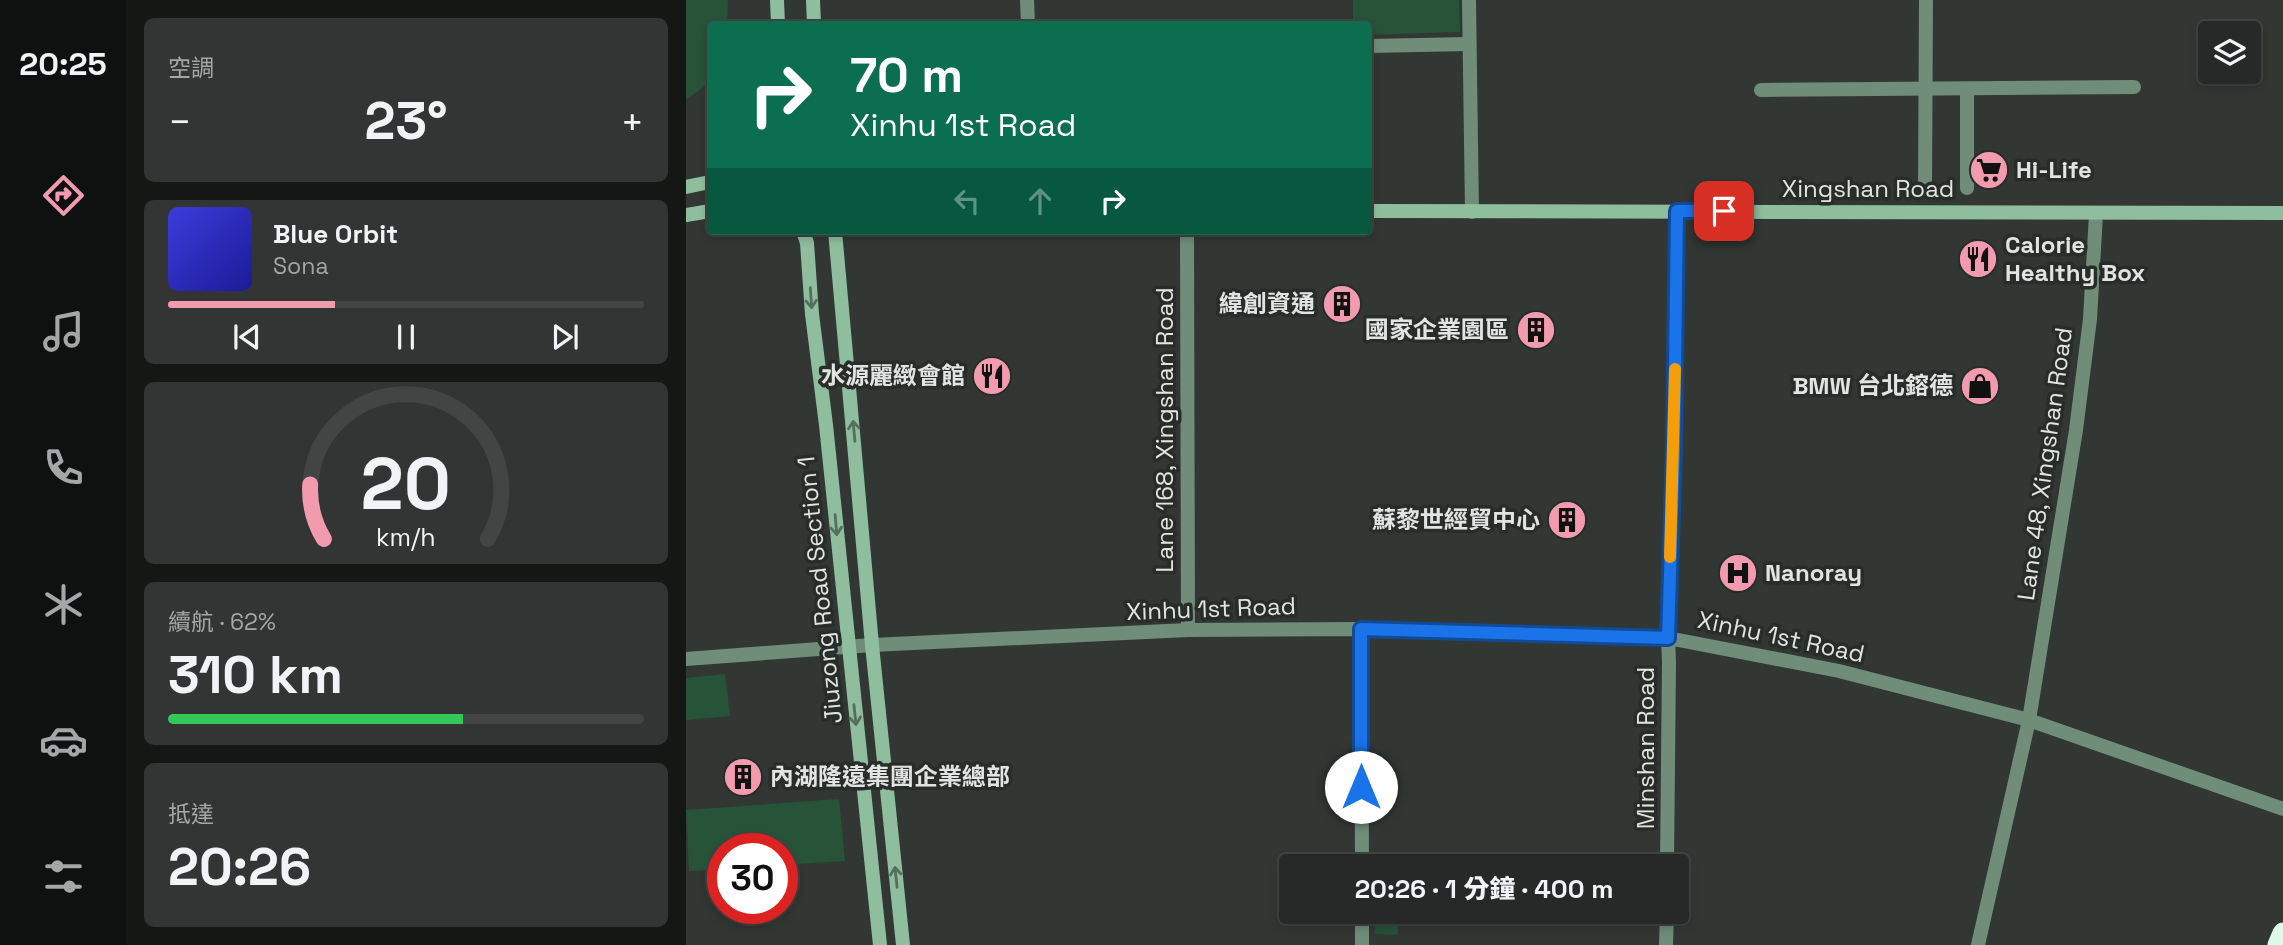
<!DOCTYPE html>
<html lang="zh-TW">
<meta charset="utf-8">
<style>
:root{--surface:#262927;--page:#323533;--text:#f1f3f6;--muted:#a4a6a7;--line:#424544;--accent:#f29aae}
body{margin:0;font-family:"Space Grotesk","Noto Sans TC",sans-serif;background:var(--page);color:var(--text);height:100vh;display:flex;flex-direction:column;font-size:26px;white-space:nowrap}
*{box-sizing:border-box;margin:0}
p{font-size:23px;color:var(--muted)}
.icon{flex:none;width:38px;height:38px;fill:none;stroke:currentColor;stroke-width:2;stroke-linecap:round;stroke-linejoin:round}
.map{position:relative;flex:1;overflow:hidden}
.drawer{display:flex;flex-direction:column;gap:18px;padding:18px;background:#151715;width:560px}
.drawer>*{flex:none}
.top-card{position:absolute;left:21px;top:21px;width:665px;height:214px;border-radius:7px;box-shadow:0 4px 10px #0003,0 0 0 2px var(--line);background:#0b6e4f;color:#fff;overflow:hidden}
.fabs{position:absolute;left:1512px;top:21px;display:grid;gap:14px}
.fabs a{display:grid;place-items:center;width:63px;height:63px;border-radius:7px;background:var(--surface);box-shadow:0 4px 10px #0003,0 0 0 2px var(--line);font-size:35px}
.speed{position:absolute;left:21px;top:833px;display:flex;gap:14px;font-size:35px;font-weight:700;text-align:center}
.speed>*{display:grid;place-content:center;width:91px;height:91px;border-radius:50%;background:var(--surface);box-shadow:0 4px 10px #0003,0 0 0 2px var(--line);line-height:1}
.speed .limit{border:10px solid #d22;background:#fff;color:#111}
.pin{position:absolute;display:grid;place-items:center;width:60px;height:60px;color:#fff;margin:-30px;border-radius:14px;box-shadow:0 4px 10px #0006}
.me{position:absolute;width:77px;margin:-38px;rotate:0deg;stroke-linejoin:round;filter:drop-shadow(0 0 5px #0008)}
.turn{display:flex;align-items:center;gap:24px;height:147px;padding:0 28px;font-size:32px}
.turn .icon{width:91px;height:91px;stroke-width:2.5}
.turn b{display:block;font-size:49px;line-height:60px}
.lanes{display:flex;align-items:center;height:66px;padding:0 28px;background:#0003;justify-content:center;gap:35px;direction:ltr}
.lanes .off{opacity:.35}
.big{font-size:52px;font-weight:800;line-height:1.1}
.drawer .widget{flex:1;display:flex;flex-direction:column;justify-content:center;gap:10px;min-width:0;padding:0 24px;border-radius:10px;background:var(--page)}
.drawer .dial{align-items:center;gap:0}
.dial svg{height:182px;overflow:visible;fill:none;stroke:var(--line);stroke-width:7;stroke-linecap:round;text-anchor:middle}
.dial text{fill:var(--text);stroke:none}
.song{display:flex;align-items:center;gap:21px}
.cover{width:84px;height:84px;border-radius:10px;background:linear-gradient(135deg,hsl(240 70% 55%),hsl(240 70% 35%))}
.played{height:7px;border-radius:4px;background:linear-gradient(90deg,var(--accent) 35%,var(--line) 35%)}
.keys{display:flex;justify-content:space-around;direction:ltr}
.heat{display:flex;justify-content:space-between;align-items:center;font-size:38px;direction:ltr}
.charge{height:10px;border-radius:5px;background:linear-gradient(90deg,#34c759 62%,var(--line) 0)}
.trip{position:absolute;left:593px;top:854px;width:410px;height:70px;border-radius:7px;background:var(--surface);box-shadow:0 4px 10px #0003,0 0 0 2px var(--line);font-weight:800;line-height:70px;text-align:center}
main{display:flex;flex:1;min-height:0}
.menu{display:flex;flex-direction:column;width:126px;justify-content:space-around;align-items:center;background:#0f1010;color:var(--muted)}
.menu .icon{width:49px;height:49px}
.menu .on{color:var(--accent)}
.menu b{font-size:32px;color:var(--text)}
.map>svg:first-child{display:block}
.green{fill:#275338}
.lines{fill:none;stroke-linecap:round;stroke-linejoin:round}
.street{stroke:#6f8d79;stroke-width:14}
.secondary{stroke:#8fbe9e;stroke-width:14}
.highway{stroke:#defbe7;stroke-width:21}
.oneway{stroke:#566e5e}
.route-casing{stroke:#114b97;stroke-width:18}
.route{stroke:#1a73e8;stroke-width:12}
.slow{stroke:#f59e0b;stroke-width:12}
.labels{text-anchor:middle;stroke-width:7;stroke-linejoin:round;paint-order:stroke}
.poi-label{font-size:24px;font-weight:bold;fill:#e1e4e2;stroke:#282d2a;text-anchor:end}
.street-label{font-size:24px;fill:#e1e4e2;stroke:#282d2a}
</style>
<main>
<nav class="menu">
<b>20:25</b>
<svg class="icon on" aria-label="directions" viewBox="0 0 24 24"><path d="M12 3l9 9-9 9-9-9zM9 14v-3h6M13 9l2 2-2 2"/></svg>
<svg class="icon" aria-label="music" viewBox="0 0 24 24"><path d="M9 18V5l10-2v13"/><circle cx="6" cy="18" r="3"/><circle cx="16" cy="16" r="3"/></svg>
<svg class="icon" aria-label="phone" viewBox="0 0 24 24"><path d="M5 4h4l2 5-3 2q2 4 5 5l2-3 5 2v4C11 20 4 13 5 4z"/></svg>
<svg class="icon" aria-label="climate" viewBox="0 0 24 24"><path d="M12 3v18M4 7l16 10M4 17L20 7"/></svg>
<svg class="icon" aria-label="car" viewBox="0 0 24 24"><path d="M5 17H2v-5l4-1 3-4h7l3 4 3 1v5h-3M9 17h6M6 11h13"/><circle cx="7" cy="17" r="2"/><circle cx="17" cy="17" r="2"/></svg>
<svg class="icon" aria-label="filters" viewBox="0 0 24 24"><path d="M4 7h16M4 17h16"/><circle cx="9" cy="7" r="2"/><circle cx="15" cy="17" r="2"/></svg>
</nav>
<section class="drawer">
<div class="widget"><p>空調</p>
<div class="heat"><a>−</a><b class="big">23°</b><a>+</a></div>
</div>
<div class="widget">
<div class="song"><i class="cover"></i><div><b>Blue Orbit</b><p>Sona</p></div></div>
<div class="played"></div>
<div class="keys"><svg class="icon" aria-label="previous" viewBox="0 0 24 24"><path d="M18 5L8 12l10 7zM5 5v14"/></svg><svg class="icon" aria-label="pause" viewBox="0 0 24 24"><path d="M8 5v14M16 5v14"/></svg><svg class="icon" aria-label="next" viewBox="0 0 24 24"><path d="M6 5l10 7-10 7zM19 5v14"/></svg></div>
</div>
<div class="widget dial"><svg viewBox="0 0 100 80">
<path d="M14 69A42 42 0 1 1 86 69"/>
<path d="M14 69A42 42 0 0 1 8 45" stroke="#f29aae"/>
<text x="50" y="56" font-size="32" font-weight="700">20</text>
<text x="50" y="72" font-size="11">km/h</text>
</svg></div>
<div class="widget"><p>續航 · 62%</p><b class="big">310 km</b><div class="charge"></div></div>
<div class="widget"><p>抵達</p><b class="big">20:26</b></div>
</section>
<div class="map">
<svg width="1597" height="945" viewBox="0 0 1597 945">
<rect width="100%" height="100%" fill="#323734"/>
<g class="green">
<polygon points="0,0 42,0 41,24 24,24 24,82 0,100"/>
<polygon points="667,0 773,0 774,32 683,35 682,24 667,24"/>
<polygon points="39,674 44,716 0,720 0,678"/>
<polygon points="153,799 159,861 96,865 96,849 37,849 37,869 3,871 0,810"/>
<polygon points="689,912 712,912 712,935 689,934"/>
</g>
<g class="lines">
<g class="street">
<polyline points="341,0 342,24"/>
<polyline points="783,0 786,212"/>
<polyline points="682,46 783,44"/>
<polyline points="1075,90 1448,87"/>
<polyline points="1239,188 1240,0"/>
<polyline points="1281,188 1281,89"/>
<polyline points="501,231 502,630"/>
<polyline points="675,629 676,866"/>
<polyline points="0,659 186,645 502,630 675,629 982,638 1153,671 1343,720 1597,809"/>
<polyline points="981,866 983,662 981,614 988,449 991,211"/>
<polyline points="676,912 676,945"/>
<polyline points="980,945 981,912"/>
<polyline points="1292,945 1343,720 1390,430 1404,319 1410,214"/>
</g>
<g class="secondary">
<polyline points="91,0 92,24"/>
<polyline points="127,0 128,24"/>
<polyline points="0,187 24,182"/>
<polyline points="682,211 1597,213"/>
<polyline points="0,215 24,211"/>
<polyline points="117,231 121,243 126,314 140,425 194,945"/>
<polyline points="149,231 186,645 217,945"/>
</g>
<polyline class="highway" points="1592,945 1597,933"/>
</g>
<defs><path id="oneway-shaft" d="M-6 0H5M1.5-3L5.5 0L1.5 3" fill="none" stroke-width="1.6" stroke-linecap="round" stroke-linejoin="round" transform="scale(1.75)"/></defs>
<g class="oneway">
<use href="#oneway-shaft" transform="translate(125 298) rotate(86)"/>
<use href="#oneway-shaft" transform="translate(168 431) rotate(-95)"/>
<use href="#oneway-shaft" transform="translate(150 525) rotate(85)"/>
<use href="#oneway-shaft" transform="translate(169 715) rotate(84)"/>
<use href="#oneway-shaft" transform="translate(210 877) rotate(-96)"/>
</g>
<g class="lines">
<g class="route-casing">
<polyline id="route" points="675,787 675,629 982,638 988,449 991,211 1038,211"/>
</g>
<use href="#route" class="route"/>
<polyline class="slow" points="984,557 989,369"/>
</g>
<defs>
<g id="supermarket-disc" transform="scale(2.0125)"><circle r="9.5" fill="#f29aae" stroke="#282d2a"/><path d="M-6-5.5h2.5l.6 2H6L4.5 2H-2.5L-4.4-4H-6ZM-1.5 3.2a1.3 1.3 0 1 0 .1 0ZM3 3.2a1.3 1.3 0 1 0 .1 0Z" fill="#111"/></g>
<g id="restaurant-disc" transform="scale(2.0125)"><circle r="9.5" fill="#f29aae" stroke="#282d2a"/><path d="M-5-6h1v4h1v-4h1v4h1v-4h1v5L-1.5 .5V6h-2V.5L-5-1ZM5-6V6H3V1.5H1.5Q1.5-4 5-6Z" fill="#111"/></g>
<g id="building-disc" transform="scale(2.0125)"><circle r="9.5" fill="#f29aae" stroke="#282d2a"/><path d="M-4-6H4V6H1V3H-1V6H-4ZM-2.5-4.3h1.7v1.8h-1.7ZM.8-4.3h1.7v1.8H.8ZM-2.5-1h1.7V.8h-1.7ZM.8-1h1.7V.8H.8Z" fill="#111"/></g>
<g id="shop-disc" transform="scale(2.0125)"><circle r="9.5" fill="#f29aae" stroke="#282d2a"/><path d="M-5-2.5h2.3a2.7 3.5 0 0 1 5.4 0H5L5.5 6h-11ZM-1.5-2.5h3a1.5 2.3 0 0 0-3 0Z" fill="#111"/></g>
<g id="hospital-disc" transform="scale(2.0125)"><circle r="9.5" fill="#f29aae" stroke="#282d2a"/><path d="M-5-5h3v3.5h4V-5h3V5h-3V1.5h-4V5h-3Z" fill="#111"/></g>
</defs>
<g fill-rule="evenodd">
<use href="#supermarket-disc" x="1303" y="170"/>
<use href="#restaurant-disc" x="1292" y="259"/>
<use href="#building-disc" x="656" y="304"/>
<use href="#building-disc" x="850" y="330"/>
<use href="#restaurant-disc" x="306" y="376"/>
<use href="#shop-disc" x="1294" y="386"/>
<use href="#building-disc" x="881" y="520"/>
<use href="#hospital-disc" x="1052" y="573"/>
<use href="#building-disc" x="57" y="777"/>
</g>
<g class="labels">
<g class="poi-label">
<text x="1330" y="178" text-anchor="start">Hi-Life</text>
<text x="1319" y="253" text-anchor="start">Calorie<tspan x="1319" dy="28">Healthy Box</tspan></text>
<text x="629" y="312">緯創資通</text>
<text x="823" y="338">國家企業園區</text>
<text x="279" y="384">水源麗緻會館</text>
<text x="1267" y="394">BMW 台北鎔德</text>
<text x="854" y="528">蘇黎世經貿中心</text>
<text x="1079" y="581" text-anchor="start">Nanoray</text>
<text x="84" y="785" text-anchor="start">內湖隆遠集團企業總部</text>
</g>
<g class="street-label">
<text x="1182" y="197">Xingshan Road</text>
<text transform="translate(479 430) rotate(-90)" y="8">Lane 168, Xingshan Road</text>
<text transform="translate(1359 464) rotate(-82)" y="8">Lane 48, Xingshan Road</text>
<text transform="translate(134 590) rotate(-96)" y="8">Jiuzong Road Section 1</text>
<text transform="translate(525 609) rotate(-2)" y="8">Xinhu 1st Road</text>
<text transform="translate(1095 637) rotate(12)" y="8">Xinhu 1st Road</text>
<text transform="translate(960 748) rotate(-90)" y="8">Minshan Road</text>
</g>
</g>
</svg>
<div class="fabs">
<a><svg class="icon" aria-label="layers" viewBox="0 0 24 24"><path d="M12 4l9 5-9 5-9-5zM3 14l9 5 9-5"/></svg></a>
</div>
<div class="speed"><div class="limit">30</div></div>
<div class="pin" style="left:1038px;top:211px;background:#d93025"><svg class="icon" aria-label="arrive" viewBox="0 0 24 24"><path d="M6 21V4h12l-3 4 3 4H6"/></svg></div>
<svg class="me" style="left:675px;top:787px" viewBox="-20 -20 40 40"><circle r="19" fill="#fff"/><path d="M0-13L10 11 0 6-10 11z" fill="#1a73e8"/></svg>
<div class="trip">20:26 · 1 分鐘 · 400 m</div>
<div class="top-card">
<div class="turn"><svg class="icon" aria-label="right" viewBox="0 0 24 24"><path d="M7 20v-9h11M14 6l5 5-5 5"/></svg><div><b>70 m</b>Xinhu 1st Road</div></div>
<div class="lanes"><svg class="icon off" aria-label="left" viewBox="0 0 24 24"><path d="M17 20v-9H6M10 6l-5 5 5 5"/></svg><svg class="icon off" aria-label="ahead" viewBox="0 0 24 24"><path d="M12 20V5M6 11l6-6 6 6"/></svg><svg class="icon" aria-label="right" viewBox="0 0 24 24"><path d="M7 20v-9h11M14 6l5 5-5 5"/></svg></div>
</div>
</div>
</main>
